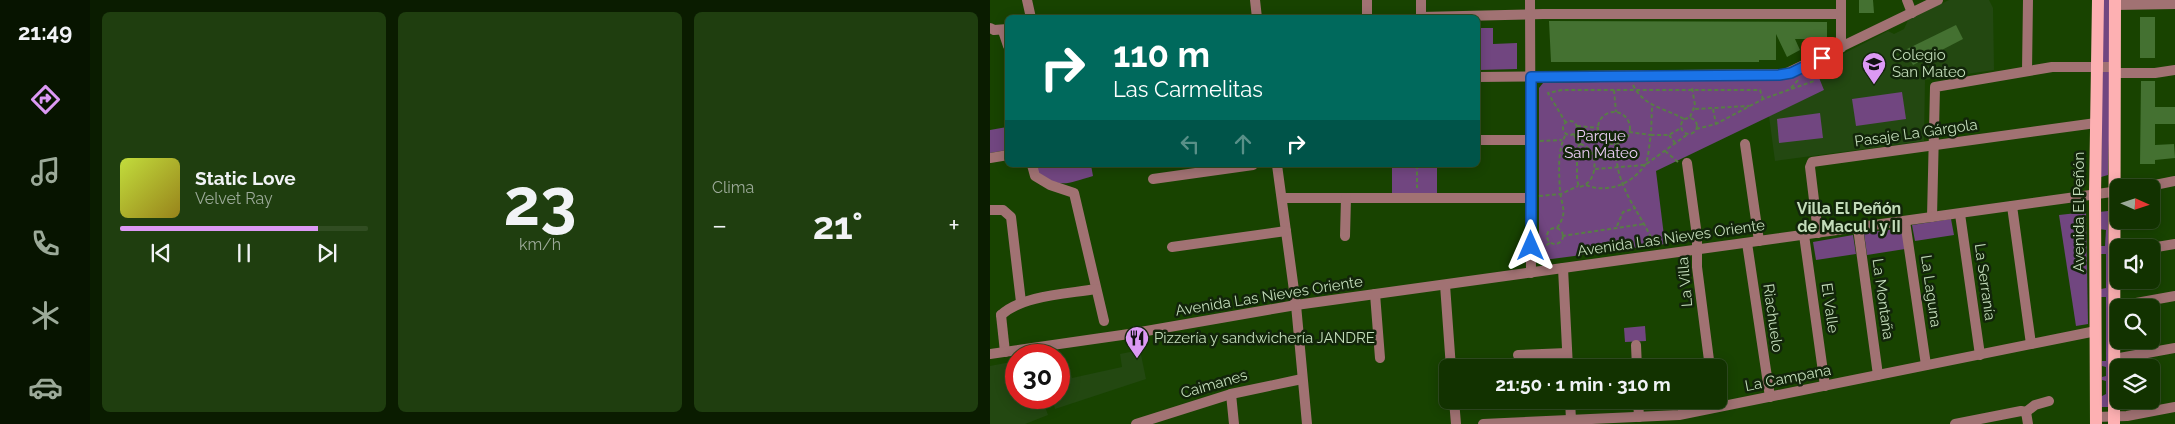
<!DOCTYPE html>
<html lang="es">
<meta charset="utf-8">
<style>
:root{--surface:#123200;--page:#1f3e0f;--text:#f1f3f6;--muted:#9caa99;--line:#314d22;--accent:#dc99f4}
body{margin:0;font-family:Raleway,sans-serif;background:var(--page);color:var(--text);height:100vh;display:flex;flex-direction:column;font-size:19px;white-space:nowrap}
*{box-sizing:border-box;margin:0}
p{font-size:16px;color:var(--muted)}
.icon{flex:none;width:28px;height:28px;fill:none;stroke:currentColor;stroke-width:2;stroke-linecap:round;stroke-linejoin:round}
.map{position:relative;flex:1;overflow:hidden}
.details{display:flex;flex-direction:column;gap:12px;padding:12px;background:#0a1c00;width:900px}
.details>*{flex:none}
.top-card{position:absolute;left:15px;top:15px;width:475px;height:152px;border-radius:8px;box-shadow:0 2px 12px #0003,0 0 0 1px var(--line);background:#00695c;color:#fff;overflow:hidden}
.needle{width:32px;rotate:93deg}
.controls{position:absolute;left:1120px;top:179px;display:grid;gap:10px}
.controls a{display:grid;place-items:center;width:50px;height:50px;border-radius:8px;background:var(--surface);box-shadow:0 2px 12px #0003,0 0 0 1px var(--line);font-size:25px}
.speed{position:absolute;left:15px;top:344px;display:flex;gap:10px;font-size:25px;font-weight:700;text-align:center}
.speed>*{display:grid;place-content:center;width:65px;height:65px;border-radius:50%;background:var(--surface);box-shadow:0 2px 12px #0003,0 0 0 1px var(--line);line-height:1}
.speed .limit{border:8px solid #d22;background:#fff;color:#111}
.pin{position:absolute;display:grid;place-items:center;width:42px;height:42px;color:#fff;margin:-21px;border-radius:10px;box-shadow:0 2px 8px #0006}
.me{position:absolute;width:55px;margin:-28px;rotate:0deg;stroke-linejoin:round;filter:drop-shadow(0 0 4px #0008)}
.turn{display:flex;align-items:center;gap:18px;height:105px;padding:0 25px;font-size:22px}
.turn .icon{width:65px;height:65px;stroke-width:2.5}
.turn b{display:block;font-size:35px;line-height:42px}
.lanes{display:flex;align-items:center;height:48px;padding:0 25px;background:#0003;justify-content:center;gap:25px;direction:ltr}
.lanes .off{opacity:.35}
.big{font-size:38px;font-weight:700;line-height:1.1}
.details .card{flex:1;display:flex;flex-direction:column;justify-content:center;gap:8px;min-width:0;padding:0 18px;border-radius:8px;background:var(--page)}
.details .dial{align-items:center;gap:0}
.dial b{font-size:65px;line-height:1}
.song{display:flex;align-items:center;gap:15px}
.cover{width:60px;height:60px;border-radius:8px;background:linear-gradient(135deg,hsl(70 70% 55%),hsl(50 70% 35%))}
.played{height:5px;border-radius:2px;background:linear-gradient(90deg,var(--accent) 80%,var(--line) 80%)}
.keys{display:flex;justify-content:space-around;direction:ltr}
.heat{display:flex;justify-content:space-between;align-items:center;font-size:28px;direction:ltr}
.details .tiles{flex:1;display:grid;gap:12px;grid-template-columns:repeat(3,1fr)}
.trip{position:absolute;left:449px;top:359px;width:288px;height:50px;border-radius:8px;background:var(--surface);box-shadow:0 2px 12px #0003,0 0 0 1px var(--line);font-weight:700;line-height:50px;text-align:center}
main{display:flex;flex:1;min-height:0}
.tabs{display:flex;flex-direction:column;width:90px;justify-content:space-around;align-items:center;background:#071400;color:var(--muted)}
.tabs .icon{width:35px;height:35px}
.tabs .active{color:var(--accent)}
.tabs b{font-size:22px;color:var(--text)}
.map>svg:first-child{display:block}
.built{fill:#234811}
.green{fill:#714680}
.building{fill:#447131}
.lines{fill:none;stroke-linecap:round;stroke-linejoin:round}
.path{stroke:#587c46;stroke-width:2;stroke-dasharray:4 2.5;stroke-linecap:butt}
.minor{stroke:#a17273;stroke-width:10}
.major{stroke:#fdb0b2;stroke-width:12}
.route-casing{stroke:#114b97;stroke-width:12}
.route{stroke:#1a73e8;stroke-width:9}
.labels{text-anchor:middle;stroke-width:5;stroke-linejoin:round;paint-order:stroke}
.poi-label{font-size:15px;fill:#c3dcba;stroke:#12250a;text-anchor:start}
.street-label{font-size:15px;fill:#c3dcba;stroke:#12250a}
.park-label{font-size:15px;fill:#edcff8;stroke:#12250a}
.neighbourhood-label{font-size:16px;font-weight:bold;fill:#c3dcba;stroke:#12250a}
</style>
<main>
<nav class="tabs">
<b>21:49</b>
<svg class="icon active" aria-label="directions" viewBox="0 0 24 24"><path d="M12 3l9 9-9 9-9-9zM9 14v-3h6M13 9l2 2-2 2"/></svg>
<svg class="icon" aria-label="music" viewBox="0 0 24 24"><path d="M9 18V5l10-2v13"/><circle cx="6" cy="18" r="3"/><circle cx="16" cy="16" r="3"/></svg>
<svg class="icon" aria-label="phone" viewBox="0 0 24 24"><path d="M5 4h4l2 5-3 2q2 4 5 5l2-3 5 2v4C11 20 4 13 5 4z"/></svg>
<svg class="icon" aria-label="climate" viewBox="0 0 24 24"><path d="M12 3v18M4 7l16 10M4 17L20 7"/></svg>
<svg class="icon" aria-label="car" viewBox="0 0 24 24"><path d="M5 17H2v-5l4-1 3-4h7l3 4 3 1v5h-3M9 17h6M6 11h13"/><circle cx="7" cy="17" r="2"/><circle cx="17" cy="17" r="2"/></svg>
</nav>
<section class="details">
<div class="tiles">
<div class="card">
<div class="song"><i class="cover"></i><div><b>Static Love</b><p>Velvet Ray</p></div></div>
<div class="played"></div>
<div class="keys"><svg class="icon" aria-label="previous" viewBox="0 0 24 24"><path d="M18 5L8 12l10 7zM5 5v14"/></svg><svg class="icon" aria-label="pause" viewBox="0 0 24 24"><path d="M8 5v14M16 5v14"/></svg><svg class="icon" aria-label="next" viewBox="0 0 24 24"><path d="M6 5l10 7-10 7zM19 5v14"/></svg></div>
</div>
<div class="card dial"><b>23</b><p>km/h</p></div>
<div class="card"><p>Clima</p>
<div class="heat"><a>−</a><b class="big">21°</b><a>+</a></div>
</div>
</div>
</section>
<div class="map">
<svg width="1185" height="424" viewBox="0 0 1185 424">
<rect width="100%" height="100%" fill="#184300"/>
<g class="built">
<polygon points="959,0 999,0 1003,8 1004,70 935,80 934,141 785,161 779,116 834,90 826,70 837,62 898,31 904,34 914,29 918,20"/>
<polygon points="150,350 156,379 65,409 62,398 69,398 69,370 79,367 82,378 132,367 130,354"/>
<polygon points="26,361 26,398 52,398 58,415 35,424 0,424 0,366"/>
</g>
<g class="green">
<polygon points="1113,0 1123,0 1118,175 1111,177"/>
<polygon points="489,28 503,28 503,44 527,43 527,69 489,70"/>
<polygon points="826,70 834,90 666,171 675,244 554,260 549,256 549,88 553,83 793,79"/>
<polygon points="912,92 916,119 866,126 862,99"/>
<polygon points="830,113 833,138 789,143 787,119"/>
<polygon points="17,127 17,150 0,153 0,130"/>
<path d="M46,165H101L103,176C78,183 72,189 48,174Z"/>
<polygon points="402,165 447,165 447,194 402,193"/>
<polygon points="1118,211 1119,407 1110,407 1110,397 1116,394 1116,381 1112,380 1112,377 1116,376 1116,367 1112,366 1112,361 1116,361 1116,297 1111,297 1111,289 1116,288 1116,254 1111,254 1111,246 1115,246 1116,230 1109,229 1109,212"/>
<polygon points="1096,212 1098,324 1086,326 1069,215"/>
<polygon points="961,219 964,235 925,241 922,225"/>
<polygon points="912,228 915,249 877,255 874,233"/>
<polygon points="863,235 866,254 826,260 823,242"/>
<polygon points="655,326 656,341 635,342 634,328"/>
</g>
<g class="building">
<polygon points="869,0 883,0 884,13 869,13"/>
<rect x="1150" y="17" width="15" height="41"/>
<polygon points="559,21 837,22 837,39 805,39 810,50 797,57 786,34 786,60 769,60 769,62 561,62"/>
<polygon points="966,25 973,39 923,65 915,50"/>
<polygon points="1151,81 1165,81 1165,107 1185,107 1185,124 1165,124 1165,145 1184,144 1185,158 1165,160 1165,164 1150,164"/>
</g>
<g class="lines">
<g class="path">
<path d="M643,85C654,107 675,108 694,119"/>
<polyline points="801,88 810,78"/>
<polyline points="624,90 626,112"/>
<polyline points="705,109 759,106"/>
<polyline points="723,109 726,124"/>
<circle cx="624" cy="128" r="16"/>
<polyline points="700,117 705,105 702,88"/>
<circle cx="699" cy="126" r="8"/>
<circle cx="580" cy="128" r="7"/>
<polyline points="576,123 558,93 572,90 770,90 773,99"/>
<polyline points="587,126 609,128"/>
<polyline points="706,129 726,124 773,99 824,81"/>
<polyline points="639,132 661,135 662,107"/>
<polyline points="584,134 588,145"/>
<polyline points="679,135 685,143"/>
<polyline points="550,141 572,140"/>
<path d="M590,144C610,148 609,184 589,187L587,180V148Z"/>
<path d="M625,144C626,157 627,170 632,182C639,203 656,223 664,245"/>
<polyline points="675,151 688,162"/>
<polyline points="427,165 427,188"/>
<polyline points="605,169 655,165 698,134"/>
<path d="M596,185C617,194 642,184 655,165C659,158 659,143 661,135H679L691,128"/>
<polyline points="549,196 571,194 588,186"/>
<polyline points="627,226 633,212 646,208"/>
<path d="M567,228C578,212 572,208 570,191C569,173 567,150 576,134"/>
<circle cx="565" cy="236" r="8"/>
<polyline points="572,236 654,224"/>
<polyline points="551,249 561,242"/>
</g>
<g class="minor">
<polyline points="37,0 41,18"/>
<polyline points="265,0 267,18"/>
<polyline points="377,0 377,18"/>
<polyline points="540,0 541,273"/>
<polyline points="851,0 851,48"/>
<polyline points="917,0 922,13"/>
<polyline points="1125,5 1185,4"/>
<polyline points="431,17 553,14 851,14"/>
<polyline points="431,18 431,0"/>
<polyline points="0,28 4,30 18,29"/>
<polyline points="13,31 18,46"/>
<polyline points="1037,71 1038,0"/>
<polyline points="1125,73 1165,73 1185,70"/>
<polyline points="488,77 795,74 948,0"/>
<polyline points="488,140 541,140"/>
<polyline points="755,144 769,241"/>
<polyline points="0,158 18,155"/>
<polyline points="697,163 707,236 707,267 720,368"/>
<polyline points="42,165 45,176 60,185 84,193 114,321"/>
<polyline points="287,165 306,305 317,424"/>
<polyline points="163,179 263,165"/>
<polyline points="1150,188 1185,181"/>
<polyline points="292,198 541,198"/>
<polyline points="1022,206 1041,344"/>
<polyline points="0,210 13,210 21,217 31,302"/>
<polyline points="970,214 990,355"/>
<polyline points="942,217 945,87 1062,67 1125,67"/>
<polyline points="915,221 936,365"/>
<polyline points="868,228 888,375"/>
<polyline points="828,233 820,167 822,162 1106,123"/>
<polyline points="814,235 835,386"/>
<polyline points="355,236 356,198"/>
<polyline points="757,243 780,397"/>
<polyline points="182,247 296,231"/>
<polyline points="1161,248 1185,244"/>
<polyline points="573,268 578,368"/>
<polyline points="455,285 461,368"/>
<polyline points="385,294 390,358"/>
<polyline points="1124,307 1185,296"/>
<path d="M11,315C33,295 77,294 106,289"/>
<polyline points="11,315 15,352"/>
<polyline points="646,345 647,368"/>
<polyline points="0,354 139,334 306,305 1129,191"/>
<polyline points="528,355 577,353"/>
<polyline points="1124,359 1185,348"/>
<polyline points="241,394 244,424"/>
<polyline points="464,400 466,424"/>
<polyline points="580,400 581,420"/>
<polyline points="648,400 649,417"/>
<polyline points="1036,412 1045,405 1059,401"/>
<polyline points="1036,412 1038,424"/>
<polyline points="1106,417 1137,416 1185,407"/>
<polyline points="146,424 241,394 312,379"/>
<polyline points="493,424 689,415 1106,331"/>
<polyline points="965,424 1031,411 1036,412"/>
</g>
<g class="major">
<polyline points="1106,424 1105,195 1108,0"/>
<polyline points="1124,424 1125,0"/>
</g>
</g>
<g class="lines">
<g class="route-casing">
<polyline id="route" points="541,246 541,77 789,75 801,73 832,58"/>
</g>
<use href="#route" class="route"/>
</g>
<defs>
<g id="school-pin" transform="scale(1.25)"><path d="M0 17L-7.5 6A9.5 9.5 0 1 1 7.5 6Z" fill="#dc99f4" stroke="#12250a"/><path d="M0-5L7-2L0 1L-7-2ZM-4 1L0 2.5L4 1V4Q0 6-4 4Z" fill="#111"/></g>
<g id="restaurant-pin" transform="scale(1.25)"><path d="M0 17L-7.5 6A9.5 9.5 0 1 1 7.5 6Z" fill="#dc99f4" stroke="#12250a"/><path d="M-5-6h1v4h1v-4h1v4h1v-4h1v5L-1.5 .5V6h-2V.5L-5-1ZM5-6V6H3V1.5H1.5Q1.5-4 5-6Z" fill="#111"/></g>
</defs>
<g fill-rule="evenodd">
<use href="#school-pin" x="884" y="64"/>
<use href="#restaurant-pin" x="147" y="338"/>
</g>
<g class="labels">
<g class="poi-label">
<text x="902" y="60">Colegio<tspan x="902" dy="17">San Mateo</tspan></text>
<text x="164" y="343">Pizzería y sandwichería JANDRE</text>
</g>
<g class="street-label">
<text transform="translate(926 133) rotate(-8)" y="5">Pasaje La Gárgola</text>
<text transform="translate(1089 212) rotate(-90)" y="5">Avenida El Peñón</text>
<text transform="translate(681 238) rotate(-8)" y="5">Avenida Las Nieves Oriente</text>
<text transform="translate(695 282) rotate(-95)" y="5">La Villa</text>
<text transform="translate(995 282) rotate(82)" y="5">La Serranía</text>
<text transform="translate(941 291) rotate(82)" y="5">La Laguna</text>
<text transform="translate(279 296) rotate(-9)" y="5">Avenida Las Nieves Oriente</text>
<text transform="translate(893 299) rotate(82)" y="5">La Montaña</text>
<text transform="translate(840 308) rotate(82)" y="5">El Valle</text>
<text transform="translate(783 318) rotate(82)" y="5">Riachuelo</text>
<text transform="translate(798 378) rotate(-11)" y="5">La Campana</text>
<text transform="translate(224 384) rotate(-16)" y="5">Caimanes</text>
</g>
<g class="park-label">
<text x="611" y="141">Parque<tspan x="611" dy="17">San Mateo</tspan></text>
</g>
<g class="neighbourhood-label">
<text x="859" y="214">Villa El Peñón<tspan x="859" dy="18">de Macul I y II</tspan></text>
</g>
</g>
</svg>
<div class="controls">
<a><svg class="needle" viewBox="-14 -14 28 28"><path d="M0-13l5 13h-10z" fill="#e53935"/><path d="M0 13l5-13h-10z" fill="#9caa99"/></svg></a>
<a><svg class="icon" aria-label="sound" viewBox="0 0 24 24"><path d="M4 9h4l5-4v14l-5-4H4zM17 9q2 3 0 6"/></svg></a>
<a><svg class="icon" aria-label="search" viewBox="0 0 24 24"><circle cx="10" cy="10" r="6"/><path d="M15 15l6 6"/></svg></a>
<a><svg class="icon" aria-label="layers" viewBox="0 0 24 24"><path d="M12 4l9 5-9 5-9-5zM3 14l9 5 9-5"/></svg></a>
</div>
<div class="speed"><div class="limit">30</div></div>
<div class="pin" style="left:832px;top:58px;background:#d93025"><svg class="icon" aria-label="arrive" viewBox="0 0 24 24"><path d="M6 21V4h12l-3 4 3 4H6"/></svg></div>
<svg class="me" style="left:541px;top:246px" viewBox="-20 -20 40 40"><path d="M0-17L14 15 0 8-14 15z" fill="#1a73e8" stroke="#fff" stroke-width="4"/></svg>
<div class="trip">21:50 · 1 min · 310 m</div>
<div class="top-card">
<div class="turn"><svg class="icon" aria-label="right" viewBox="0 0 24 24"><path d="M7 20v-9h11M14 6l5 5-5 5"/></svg><div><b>110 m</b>Las Carmelitas</div></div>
<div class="lanes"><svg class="icon off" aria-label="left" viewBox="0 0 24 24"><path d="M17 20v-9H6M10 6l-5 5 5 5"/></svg><svg class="icon off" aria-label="ahead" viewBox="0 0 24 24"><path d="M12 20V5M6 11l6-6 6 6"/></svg><svg class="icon" aria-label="right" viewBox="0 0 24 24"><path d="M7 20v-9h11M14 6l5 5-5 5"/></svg></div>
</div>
</div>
</main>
